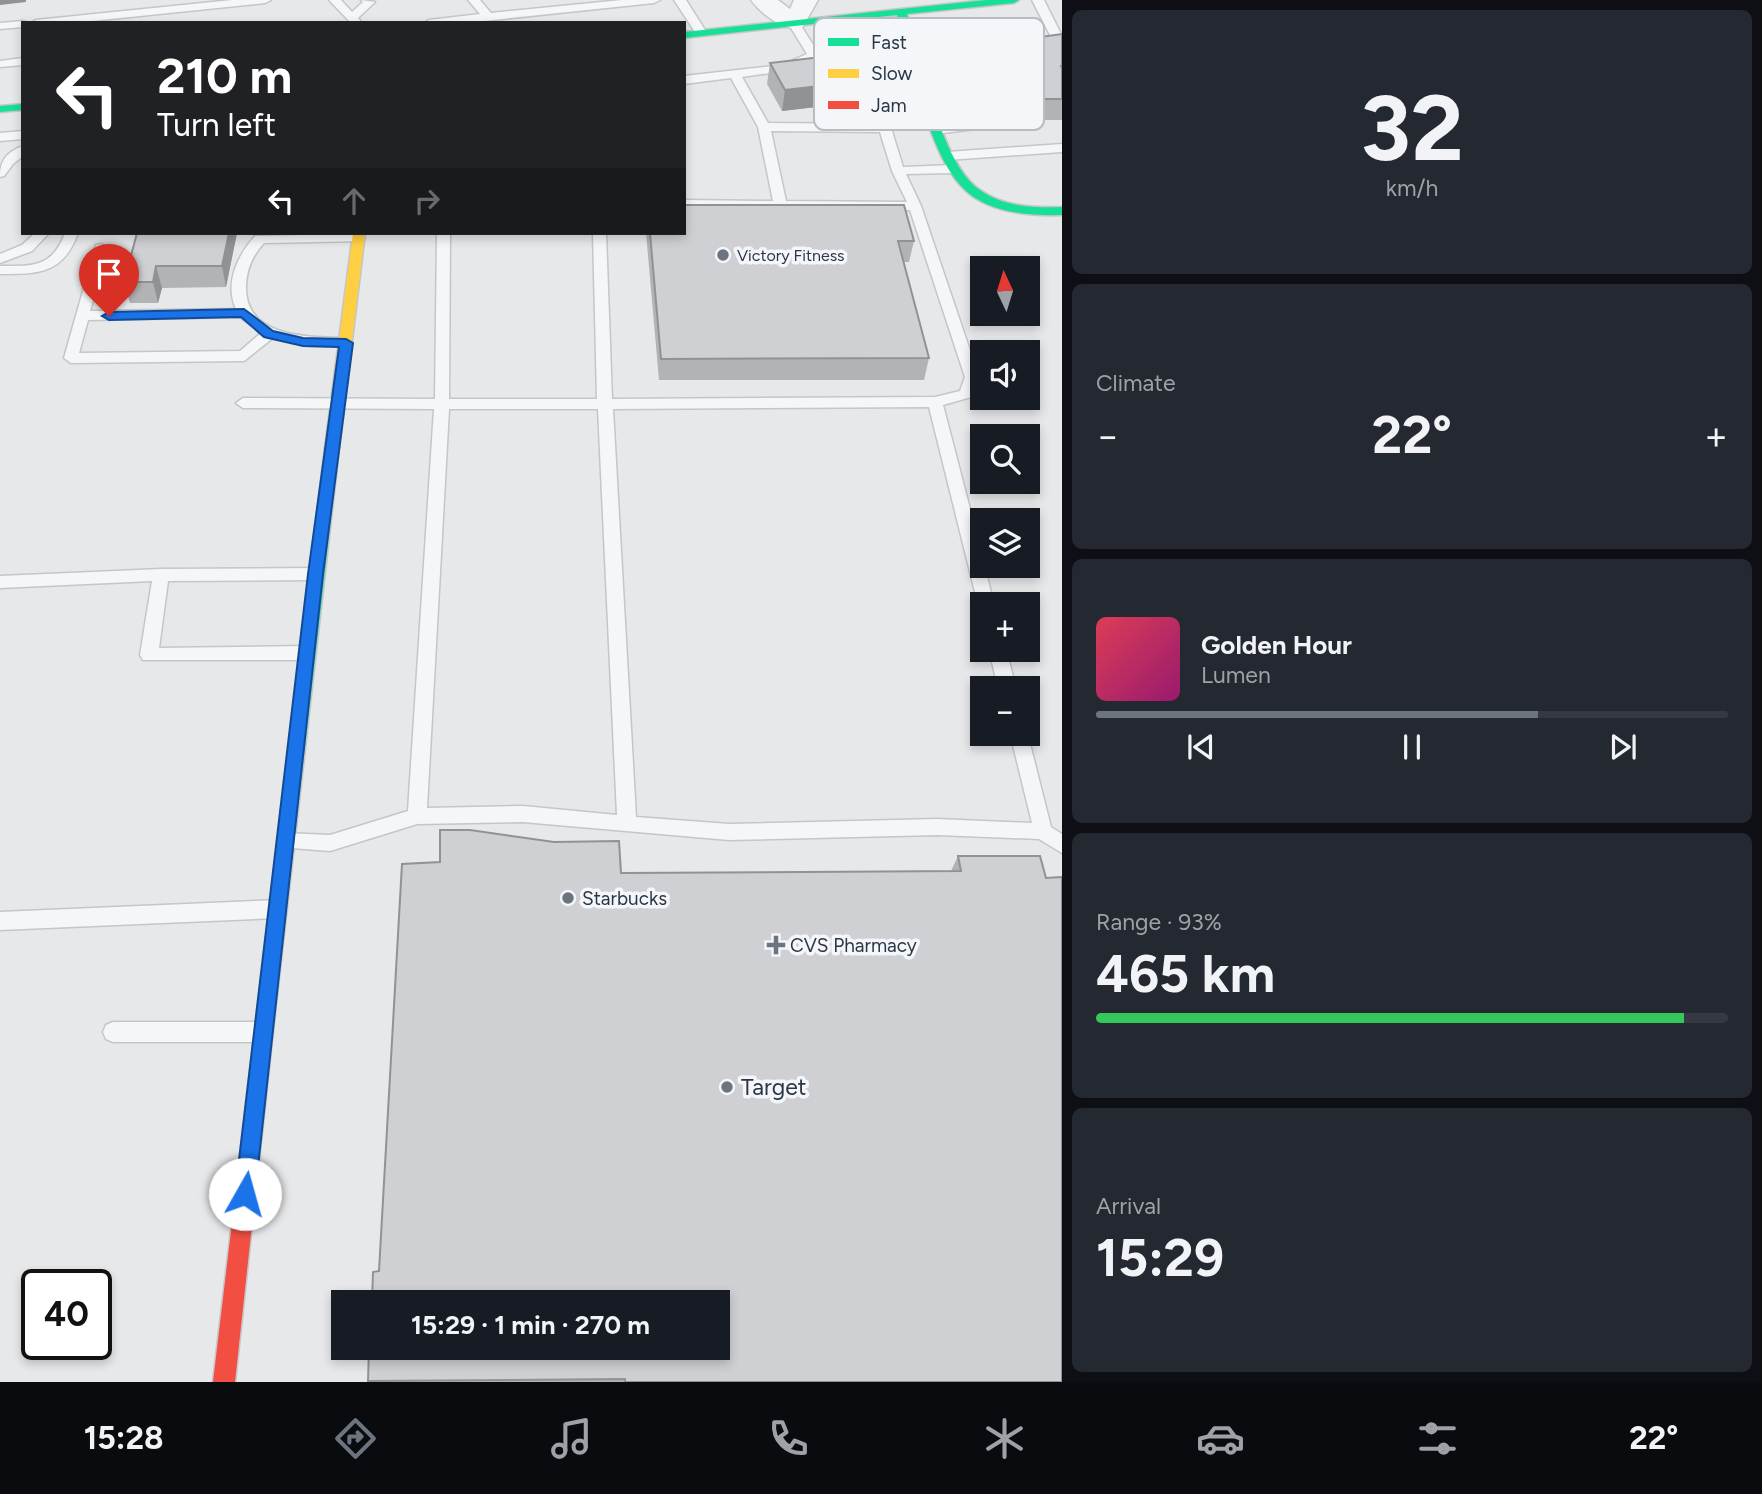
<!DOCTYPE html>
<meta charset="utf-8">
<style>
:root{--surface:#171b24;--page:#242831;--text:#f1f3f6;--muted:#9ea1a6;--line:#363941;--accent:#6c757f}
body{margin:0;font-family:Figtree,sans-serif;background:var(--page);color:var(--text);height:100vh;display:flex;flex-direction:column;font-size:26px;white-space:nowrap}
*{box-sizing:border-box;margin:0}
p{font-size:23px;color:var(--muted)}
.icon{flex:none;width:38px;height:38px;fill:none;stroke:currentColor;stroke-width:2;stroke-linecap:round;stroke-linejoin:round}
.map{position:relative;flex:1;overflow:hidden}
.sheet{display:flex;flex-direction:column;gap:10px;padding:10px;background:#0d0f14;width:700px}
.sheet>*{flex:none}
.guide{position:absolute;left:21px;top:21px;width:665px;height:214px;border-radius:0px;box-shadow:0 4px 10px #0003;background:#202124;color:#fff;overflow:hidden}
.needle{width:46px;rotate:356deg}
.fabs{position:absolute;left:970px;top:256px;display:grid;gap:14px}
.fabs a{display:grid;place-items:center;width:70px;height:70px;border-radius:0px;background:var(--surface);box-shadow:0 4px 10px #0003;font-size:35px}
.speed{position:absolute;left:21px;top:1269px;display:flex;gap:14px;font-size:35px;font-weight:700;text-align:center}
.speed>*{display:grid;place-content:center;width:91px;height:91px;border-radius:50%;background:var(--surface);box-shadow:0 4px 10px #0003;line-height:1}
.speed .limit{border:4px solid #111;border-radius:10px;background:#fff;color:#111}
.pin{position:absolute;display:grid;place-items:center;width:60px;height:60px;color:#fff;margin:-72px -30px;border-radius:50% 50% 50% 0;rotate:-45deg;box-shadow:0 0 7px #0007}
.pin .icon{rotate:45deg}
.me{position:absolute;width:77px;margin:-38px;rotate:7deg;stroke-linejoin:round;filter:drop-shadow(0 0 5px #0008)}
.turn{display:flex;align-items:center;gap:24px;height:147px;padding:0 21px;font-size:32px}
.turn .icon{width:91px;height:91px;stroke-width:2.5}
.turn b{display:block;font-size:49px;line-height:60px}
.lanes{display:flex;align-items:center;height:66px;padding:0 21px;background:#0003;justify-content:center;gap:35px;direction:ltr}
.lanes .off{opacity:.35}
.big{font-size:52px;font-weight:700;line-height:1.1}
.sheet .tile{flex:1;display:flex;flex-direction:column;justify-content:center;gap:10px;min-width:0;padding:0 24px;border-radius:10px;background:var(--page)}
.sheet .dial{align-items:center;gap:0}
.dial b{font-size:91px;line-height:1}
.song{display:flex;align-items:center;gap:21px}
.cover{width:84px;height:84px;border-radius:10px;background:linear-gradient(135deg,hsl(350 70% 55%),hsl(320 70% 35%))}
.played{height:7px;border-radius:4px;background:linear-gradient(90deg,var(--accent) 70%,var(--line) 70%)}
.keys{display:flex;justify-content:space-around;direction:ltr}
.heat{display:flex;justify-content:space-between;align-items:center;font-size:38px;direction:ltr}
.charge{height:10px;border-radius:5px;background:linear-gradient(90deg,#34c759 93%,var(--line) 0)}
.trip{position:absolute;left:331px;top:1290px;width:399px;height:70px;border-radius:0px;background:var(--surface);box-shadow:0 4px 10px #0003;font-weight:700;line-height:70px;text-align:center}
.menu{display:flex;height:112px;justify-content:space-around;align-items:center;background:#090b0e;color:var(--muted)}
.menu .icon{width:49px;height:49px}
.menu .current{color:var(--accent)}
.menu b{font-size:32px;color:var(--text)}
main{display:flex;flex:1;min-height:0}
.map>svg:first-child{display:block}
.lines{fill:none;stroke-linecap:round;stroke-linejoin:round}
.lane-casing{stroke:#c4c6c8;stroke-width:3}
.street-casing{stroke:#c4c6c8;stroke-width:3}
.fast-casing{stroke:#c4c6c8;stroke-width:3}
.slow-casing{stroke:#c4c6c8;stroke-width:3}
.jam-casing{stroke:#c4c6c8;stroke-width:3}
.lane{fill:#f5f6f7;fill-rule:evenodd}
.street{fill:#f5f6f7;fill-rule:evenodd}
.fast{fill:#16e098;fill-rule:evenodd}
.slow{fill:#ffcf43;fill-rule:evenodd}
.jam{fill:#f24e42;fill-rule:evenodd}
.wall{fill:#b1b3b5}
.shaded-wall{fill:#909294}
.building{fill:#ced0d3;stroke:#909294;stroke-width:2}
.route{fill:#1a73e8;stroke:#114b97;stroke-width:2}
.poi-dot{fill:#6c757f;stroke:#f4f6f9;stroke-width:2.5}
.labels{text-anchor:middle;stroke-width:7;stroke-linejoin:round;paint-order:stroke}
.far-poi-label{font-size:16px;fill:#2a3746;stroke:#f4f6f9;text-anchor:start}
.poi-label{font-size:19px;fill:#2a3746;stroke:#f4f6f9;text-anchor:start}
.near-poi-label{font-size:23px;fill:#2a3746;stroke:#f4f6f9;text-anchor:start}
.key{fill:#f4f6f9;stroke:#b7bdc3;stroke-width:2}
.key-label{font-size:19px;fill:#2a3746}
</style>
<main>
<div class="map">
<svg width="1062" height="1382" viewBox="0 0 1062 1382">
<rect width="100%" height="100%" fill="#e6e8ea"/>
<g class="lines">
<g class="lane-casing">
<g id="lane">
<polygon points="232,0 271,0 265,3 72,23 31,23 36,20"/>
<polygon points="329,0 341,0 352,12 363,2 361,0 375,2 358,18 362,23 351,23"/>
<polygon points="468,0 480,0 491,13 622,0 660,0 654,3 464,23 424,23 429,20 480,14"/>
<polygon points="674,0 686,0 707,33 705,35 697,35"/>
<polygon points="1032,0 1044,0 1062,36 1062,44 996,55 1019,121 1017,124 935,134 933,131 939,127 1006,118 983,53 989,50 1052,39"/>
<path d="M794,20L798,21L817,51L913,41L919,44L913,47L816,58L784,71L742,77L768,123L885,124L891,128L903,167L953,165L959,169L953,173L906,174L921,206L979,377L971,397L943,405L982,555V565H984L994,604H982V609L978,604L929,407L613,409L636,817L729,824L937,819L1032,823L1010,733L1027,732L1051,827L1062,834V853L1039,839L937,835L729,840L523,822L417,824L330,851L279,847L277,841L279,835L286,833L330,835L408,811L434,409L243,408L236,403L243,398L435,399L437,233H450L449,399H597L593,233H606L612,399L935,397L960,391L965,377L910,210L684,208V200L773,201L758,127L731,78L684,84V76L782,65L807,54L788,23ZM771,131L880,132L892,171L907,202L786,201ZM449,409H598L617,815L523,806L427,808Z"/>
<polygon points="23,21 28,23 23,23 23,27 0,29 0,23"/>
<polygon points="23,58 23,65 0,67 0,61"/>
<polygon points="23,131 23,139 0,141 0,133"/>
<polygon points="1062,144 1062,152 947,160 941,156 947,152"/>
<path d="M23,146V156L13,164L4,176L0,177C0,160 7,152 23,146Z"/>
<polygon points="35,233 49,233 32,251 0,263 0,254 22,245"/>
<path d="M65,233H78C63,274 39,274 0,274V266C33,266 52,268 65,233Z"/>
<path d="M358,234L365,238L363,241L264,243C252,256 246,270 246,288C246,338 309,337 346,338L351,340V346H311L273,338L244,361L71,363L64,358L96,245L101,244L108,248L90,311L236,309C224,283 238,255 255,236ZM240,317L261,333L240,351L79,353L88,320Z"/>
<polygon points="316,568 324,574 316,580 168,581 159,648 307,646 313,648 316,653 313,658 307,660 143,660 140,655 152,581 0,588 0,576 161,569"/>
<polygon points="989,649 1006,649 1016,688 998,688"/>
<polygon points="277,900 284,903 287,909 284,915 277,918 0,930 0,912"/>
<polygon points="113,1022 263,1022 270,1025 273,1032 270,1039 263,1042 113,1042 106,1039 103,1032 106,1025"/>
</g>
</g>
<g class="street-casing">
<path id="street" d="M751,0H778L790,9L794,0H818L802,28C785,32 761,14 751,0Z"/>
</g>
<g class="fast-casing">
<g id="fast">
<path d="M986,0H1019L1014,3L907,14C921,59 941,164 980,190C1004,207 1034,208 1062,207V215C1029,216 985,213 961,186C927,149 912,64 897,15L684,38V32Z"/>
<polygon points="23,104 23,110 0,112 0,106"/>
<polygon points="332,443 339,448 274,1021 272,1027 265,1030 258,1027 256,1021 325,448"/>
</g>
</g>
<g class="slow-casing">
<polygon id="slow" points="353,233 365,233 339,448 332,453 325,448"/>
</g>
<g class="jam-casing">
<polygon id="jam" points="265,1012 272,1015 274,1021 235,1382 213,1382 256,1021 258,1015"/>
</g>
<use href="#lane" class="lane"/>
<use href="#street" class="street"/>
<use href="#fast" class="fast"/>
<use href="#slow" class="slow"/>
<use href="#jam" class="jam"/>
</g>
<g class="wall">
<polygon points="1062,34 1062,120 1037,120 1014,60 1019,40"/>
<polygon points="844,50 906,76 902,97 782,111 767,84 770,63 843,55"/>
<polygon points="137,233 237,233 226,287 162,288 158,303 130,303 124,282"/>
<polygon points="646,233 684,233 914,241 909,262 904,262 929,358 924,380 659,380"/>
<polygon points="958,856 1046,878 1062,1382 368,1382 379,1271 621,873 951,871"/>
</g>
<g class="shaded-wall">
<polygon points="0,0 26,0 26,2 0,5"/>
<polygon points="906,76 902,97 782,111 785,90"/>
<polygon points="229,233 237,233 226,287 222,266"/>
<polygon points="156,266 162,288 158,303 153,282"/>
</g>
<g class="building">
<polygon points="1062,34 1062,66 1061,66 1062,69 1062,99 1043,99 1019,40"/>
<polygon points="896,44 906,76 785,90 770,63 847,54 844,50"/>
<polygon points="684,205 904,205 914,241 898,241 929,358 661,359 650,233 684,233"/>
<polygon points="137,233 229,233 222,266 156,266 153,282 124,282"/>
<polygon points="440,830 470,830 554,842 619,841 621,873 961,871 958,856 1040,856 1046,878 1062,877 1062,1382 625,1382 625,1379 368,1381 369,1348 718,1348 718,1302 372,1302 373,1272 379,1271 402,864 440,862"/>
</g>
<polygon class="route" points="244,309 273,331 303,338 346,339 353,343 323,574 255,1194 252,1201 245,1204 238,1201 235,1194 308,574 339,347 303,346 264,337 241,317 109,320 102,316 109,312"/>
<g class="poi-dot">
<circle cx="723" cy="255" r="7"/>
<circle cx="568" cy="898" r="7"/>
<path d="M772.5 934.5h7v7h7v7h-7v7h-7v-7h-7v-7h7z"/>
<circle cx="727" cy="1087" r="7"/>
</g>
<g class="labels">
<g class="far-poi-label">
<text x="737" y="261">Victory Fitness</text>
</g>
<g class="poi-label">
<text x="582" y="905">Starbucks</text>
<text x="790" y="952">CVS Pharmacy</text>
</g>
<g class="near-poi-label">
<text x="741" y="1095">Target</text>
</g>
</g>
<rect x="814" y="18" width="230" height="112" rx="10" class="key"/>
<rect x="828" y="38" width="31" height="8" fill="#16e098"/>
<rect x="828" y="69" width="31" height="9" fill="#ffcf43"/>
<rect x="828" y="101" width="31" height="8" fill="#f24e42"/>
<g class="key-label">
<text x="871" y="49">Fast</text>
<text x="871" y="80">Slow</text>
<text x="871" y="112">Jam</text>
</g>
</svg>
<div class="fabs">
<a><svg class="needle" viewBox="-14 -14 28 28"><path d="M0-13l5 13h-10z" fill="#e53935"/><path d="M0 13l5-13h-10z" fill="#9ea1a6"/></svg></a>
<a><svg class="icon" aria-label="sound" viewBox="0 0 24 24"><path d="M4 9h4l5-4v14l-5-4H4zM17 9q2 3 0 6"/></svg></a>
<a><svg class="icon" aria-label="search" viewBox="0 0 24 24"><circle cx="10" cy="10" r="6"/><path d="M15 15l6 6"/></svg></a>
<a><svg class="icon" aria-label="layers" viewBox="0 0 24 24"><path d="M12 4l9 5-9 5-9-5zM3 14l9 5 9-5"/></svg></a>
<a>+</a>
<a>−</a>
</div>
<div class="speed"><div class="limit">40</div></div>
<div class="pin" style="left:109px;top:316px;background:#d93025"><svg class="icon" aria-label="arrive" viewBox="0 0 24 24"><path d="M6 21V4h12l-3 4 3 4H6"/></svg></div>
<svg class="me" style="left:245px;top:1194px" viewBox="-20 -20 40 40"><circle r="19" fill="#fff"/><path d="M0-13L10 11 0 6-10 11z" fill="#1a73e8"/></svg>
<div class="trip">15:29 · 1 min · 270 m</div>
<div class="guide">
<div class="turn"><svg class="icon" aria-label="left" viewBox="0 0 24 24"><path d="M17 20v-9H6M10 6l-5 5 5 5"/></svg><div><b>210 m</b>Turn left</div></div>
<div class="lanes"><svg class="icon" aria-label="left" viewBox="0 0 24 24"><path d="M17 20v-9H6M10 6l-5 5 5 5"/></svg><svg class="icon off" aria-label="ahead" viewBox="0 0 24 24"><path d="M12 20V5M6 11l6-6 6 6"/></svg><svg class="icon off" aria-label="right" viewBox="0 0 24 24"><path d="M7 20v-9h11M14 6l5 5-5 5"/></svg></div>
</div>
</div>
<section class="sheet">
<div class="tile dial"><b>32</b><p>km/h</p></div>
<div class="tile"><p>Climate</p>
<div class="heat"><a>−</a><b class="big">22°</b><a>+</a></div>
</div>
<div class="tile">
<div class="song"><i class="cover"></i><div><b>Golden Hour</b><p>Lumen</p></div></div>
<div class="played"></div>
<div class="keys"><svg class="icon" aria-label="previous" viewBox="0 0 24 24"><path d="M18 5L8 12l10 7zM5 5v14"/></svg><svg class="icon" aria-label="pause" viewBox="0 0 24 24"><path d="M8 5v14M16 5v14"/></svg><svg class="icon" aria-label="next" viewBox="0 0 24 24"><path d="M6 5l10 7-10 7zM19 5v14"/></svg></div>
</div>
<div class="tile"><p>Range · 93%</p><b class="big">465 km</b><div class="charge"></div></div>
<div class="tile"><p>Arrival</p><b class="big">15:29</b></div>
</section>
</main>
<nav class="menu">
<b>15:28</b>
<svg class="icon current" aria-label="directions" viewBox="0 0 24 24"><path d="M12 3l9 9-9 9-9-9zM9 14v-3h6M13 9l2 2-2 2"/></svg>
<svg class="icon" aria-label="music" viewBox="0 0 24 24"><path d="M9 18V5l10-2v13"/><circle cx="6" cy="18" r="3"/><circle cx="16" cy="16" r="3"/></svg>
<svg class="icon" aria-label="phone" viewBox="0 0 24 24"><path d="M5 4h4l2 5-3 2q2 4 5 5l2-3 5 2v4C11 20 4 13 5 4z"/></svg>
<svg class="icon" aria-label="climate" viewBox="0 0 24 24"><path d="M12 3v18M4 7l16 10M4 17L20 7"/></svg>
<svg class="icon" aria-label="car" viewBox="0 0 24 24"><path d="M5 17H2v-5l4-1 3-4h7l3 4 3 1v5h-3M9 17h6M6 11h13"/><circle cx="7" cy="17" r="2"/><circle cx="17" cy="17" r="2"/></svg>
<svg class="icon" aria-label="filters" viewBox="0 0 24 24"><path d="M4 7h16M4 17h16"/><circle cx="9" cy="7" r="2"/><circle cx="15" cy="17" r="2"/></svg>
<b>22°</b>
</nav>
